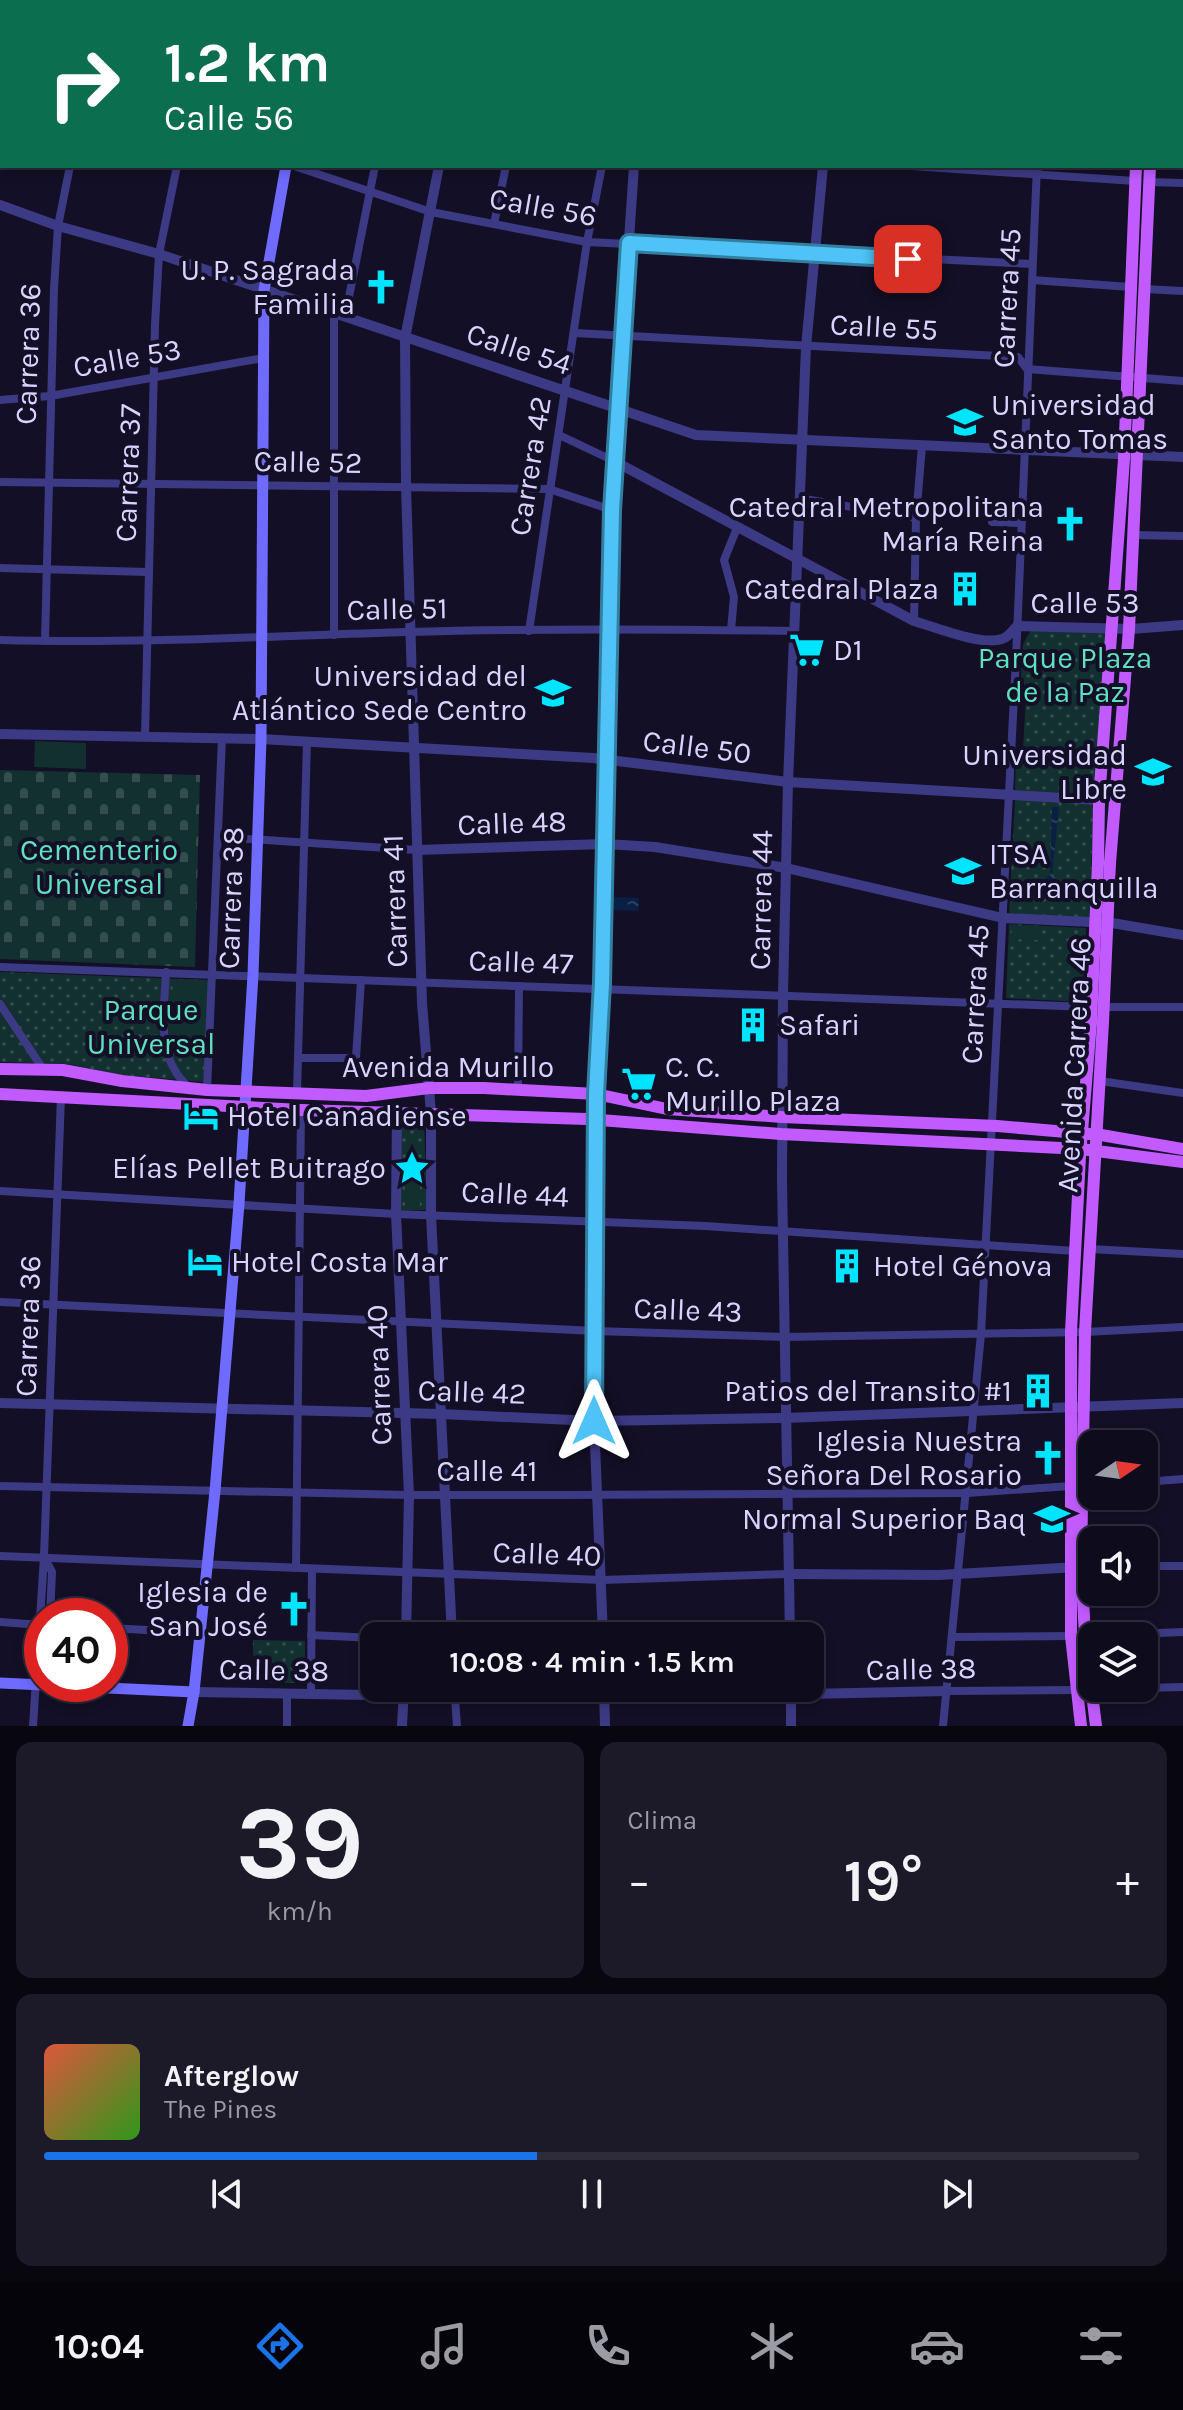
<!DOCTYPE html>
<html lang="es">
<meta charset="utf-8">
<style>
:root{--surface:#0e0b1c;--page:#1c1929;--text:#f1f3f6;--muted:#9b9ba3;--line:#2e2b3b;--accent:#1a73e8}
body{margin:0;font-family:Karla,sans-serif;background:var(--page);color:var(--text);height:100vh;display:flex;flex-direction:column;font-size:30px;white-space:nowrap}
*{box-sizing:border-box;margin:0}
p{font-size:26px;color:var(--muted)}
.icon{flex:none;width:44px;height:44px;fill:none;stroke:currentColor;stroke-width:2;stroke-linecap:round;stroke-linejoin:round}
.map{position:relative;height:1726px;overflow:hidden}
.panel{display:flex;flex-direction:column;gap:16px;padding:16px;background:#08060f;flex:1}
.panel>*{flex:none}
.hud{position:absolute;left:0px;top:0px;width:1184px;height:168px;box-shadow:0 4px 12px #0003,0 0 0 2px var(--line);background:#0b6e4f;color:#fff;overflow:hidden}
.needle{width:52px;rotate:77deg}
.controls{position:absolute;left:1078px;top:1430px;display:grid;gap:16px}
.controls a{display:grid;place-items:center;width:80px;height:80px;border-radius:16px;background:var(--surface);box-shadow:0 4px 12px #0003,0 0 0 2px var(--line);font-size:40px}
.speed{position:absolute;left:24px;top:1598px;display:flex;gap:16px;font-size:40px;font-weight:700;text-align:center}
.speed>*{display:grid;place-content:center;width:104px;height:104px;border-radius:50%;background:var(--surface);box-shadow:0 4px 12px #0003,0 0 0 2px var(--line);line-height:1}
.speed .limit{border:12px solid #d22;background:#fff;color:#111}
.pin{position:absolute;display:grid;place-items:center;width:68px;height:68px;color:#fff;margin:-34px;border-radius:16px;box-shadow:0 4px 12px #0006}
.me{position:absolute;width:88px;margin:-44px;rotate:0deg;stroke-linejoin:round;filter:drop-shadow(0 0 6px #0008)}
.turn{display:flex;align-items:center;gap:28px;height:168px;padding:0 32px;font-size:36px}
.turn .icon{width:104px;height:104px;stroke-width:2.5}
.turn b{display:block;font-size:56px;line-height:68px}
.big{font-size:60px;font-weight:600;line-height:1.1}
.panel .card{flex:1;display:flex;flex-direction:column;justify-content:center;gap:12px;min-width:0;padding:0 28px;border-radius:16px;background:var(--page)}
.panel .dial{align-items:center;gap:0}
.dial b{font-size:104px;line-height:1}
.song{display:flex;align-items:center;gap:24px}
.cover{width:96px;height:96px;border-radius:12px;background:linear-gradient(135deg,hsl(10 70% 55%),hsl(110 70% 35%))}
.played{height:8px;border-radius:4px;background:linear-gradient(90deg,var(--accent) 45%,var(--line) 45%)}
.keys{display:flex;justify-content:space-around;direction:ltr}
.heat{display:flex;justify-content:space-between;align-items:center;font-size:44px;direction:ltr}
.panel .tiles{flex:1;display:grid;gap:16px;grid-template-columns:1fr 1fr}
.card:last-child{grid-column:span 2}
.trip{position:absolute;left:360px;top:1622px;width:464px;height:80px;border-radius:16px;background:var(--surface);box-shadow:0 4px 12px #0003,0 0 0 2px var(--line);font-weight:600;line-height:80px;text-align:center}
.tabs{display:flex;height:128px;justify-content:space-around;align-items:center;background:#06040b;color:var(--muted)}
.tabs .icon{width:56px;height:56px}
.tabs .on{color:var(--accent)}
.tabs b{font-size:36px;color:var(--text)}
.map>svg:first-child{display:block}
.green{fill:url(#green-dots)}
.cemetery{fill:url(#cemetery-stones)}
.pitch{fill:#12302f}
.water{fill:url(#water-ripples)}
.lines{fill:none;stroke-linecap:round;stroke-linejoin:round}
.minor{stroke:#3d3a85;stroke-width:8}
.tertiary{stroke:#3d3a85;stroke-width:10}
.secondary{stroke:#6f6bff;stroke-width:11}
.primary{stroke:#c25bff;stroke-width:12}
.primary-bridge{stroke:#c25bff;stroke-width:12}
.route-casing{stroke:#337fa1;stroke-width:20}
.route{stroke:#4fc3f7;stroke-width:14}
.labels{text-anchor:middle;stroke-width:8;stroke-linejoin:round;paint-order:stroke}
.street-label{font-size:30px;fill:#d9d4ff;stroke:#130f26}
.poi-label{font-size:30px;fill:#d9d4ff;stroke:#130f26;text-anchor:end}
.park-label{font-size:30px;fill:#5fe0c0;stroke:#130f26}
</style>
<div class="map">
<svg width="1183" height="1726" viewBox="0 0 1183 1726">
<defs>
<pattern id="green-dots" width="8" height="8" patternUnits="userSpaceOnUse" patternTransform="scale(2)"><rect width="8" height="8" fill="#12302f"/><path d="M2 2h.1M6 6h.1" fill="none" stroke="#344d4e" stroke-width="1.8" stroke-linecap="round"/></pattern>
<pattern id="cemetery-stones" width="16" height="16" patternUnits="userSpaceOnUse" patternTransform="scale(2)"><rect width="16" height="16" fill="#12302f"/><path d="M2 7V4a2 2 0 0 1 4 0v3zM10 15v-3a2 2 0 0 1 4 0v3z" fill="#344d4e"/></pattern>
<pattern id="water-ripples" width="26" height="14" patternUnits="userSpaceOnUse" patternTransform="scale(2)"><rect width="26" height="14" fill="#0a1f44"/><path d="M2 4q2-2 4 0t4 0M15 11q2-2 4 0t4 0" fill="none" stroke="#2d3f60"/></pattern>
</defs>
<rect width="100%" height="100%" fill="#130f26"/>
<g class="green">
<polygon points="1031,630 1112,633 1096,789 1092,796 1019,793 1015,789 1016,757 1023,748 1026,699 1020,692 1023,644"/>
<polygon points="1015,798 1090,802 1093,808 1090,918 1009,915"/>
<polygon points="1009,924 1086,928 1082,1002 1006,998"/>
<polygon points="0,972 209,980 204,1082 122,1075 68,1064 0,1062"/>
<polygon points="424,1120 427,1210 400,1210 399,1121"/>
<polygon points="253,1640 305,1641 305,1683 253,1683"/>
</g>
<polygon class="cemetery" points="0,770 200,775 195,967 0,959"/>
<g class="pitch">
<polygon points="35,741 86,743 86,769 34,767"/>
<polygon points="1012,926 1040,927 1039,940 1011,939"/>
<polygon points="173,979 207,980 205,1038 171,1037"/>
<rect x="405" y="1171" width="15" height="34"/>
</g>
<g class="water">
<polygon points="1052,807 1059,807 1052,876 1055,877 1055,887 1046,886 1047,876 1050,876"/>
<polygon points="614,897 639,898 638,911 614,910"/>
</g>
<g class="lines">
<g class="minor">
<polyline points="103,0 109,2"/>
<polyline points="385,0 391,2"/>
<polyline points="698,0 728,2"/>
<polyline points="996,0 997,2"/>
<polyline points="12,2 13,0"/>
<polyline points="209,2 210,0"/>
<polyline points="1044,2 1044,0"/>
<polyline points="1182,28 1183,29"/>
<polyline points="0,62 2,53"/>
<polyline points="1182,107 1183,107"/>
<polyline points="294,166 431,212 587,242 1032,264"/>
<polyline points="912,166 1135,181"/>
<polyline points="1149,182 1183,183"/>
<polyline points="494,224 506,166"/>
<polyline points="1032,280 1131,287"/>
<polyline points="1144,289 1183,291"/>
<polyline points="334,313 334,635"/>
<polyline points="345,317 375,166"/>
<polyline points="575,333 1018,357 1027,369 1183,381"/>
<polyline points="0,400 50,396 263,358"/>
<polyline points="559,435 614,461"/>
<polyline points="0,482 549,489 612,510"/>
<polyline points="799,498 916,518"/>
<polyline points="992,522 1021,523"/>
<polyline points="1133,535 1183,536"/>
<polyline points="0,568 148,572"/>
<polyline points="914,621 916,518 922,446"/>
<polyline points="731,630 734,597 724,560 737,528"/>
<polyline points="529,631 587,242 602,166"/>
<path d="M0,640C136,644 271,636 407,632C536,628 666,629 795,631"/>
<polyline points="45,641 54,289 58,226 70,166"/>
<polyline points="145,736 155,325 159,254 177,166"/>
<polyline points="218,837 417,850"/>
<polyline points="0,967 1089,1007"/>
<path d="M166,972C164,1013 155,1059 190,1088"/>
<polyline points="0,1004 43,1069"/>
<polyline points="1108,1007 1183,1007"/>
<polyline points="298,1058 356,1058 361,980"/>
<polyline points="1100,1081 1183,1093"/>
<polyline points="207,1090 222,738"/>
<polyline points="518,1090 519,986"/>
<polyline points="297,1092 307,742"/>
<polyline points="0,1191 396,1214 705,1226 1075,1251"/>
<polyline points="1090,1249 1183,1254"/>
<polyline points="0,1302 595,1331 784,1337 1085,1332 1183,1327"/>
<polyline points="1144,1482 1183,1479"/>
<polyline points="0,1486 409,1495 559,1495 967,1493 1071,1486"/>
<polyline points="0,1556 602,1580 789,1574"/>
<polyline points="44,1557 52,1572 50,1616"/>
<polyline points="1144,1566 1183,1566"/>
<polyline points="296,1568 301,1110"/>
<polyline points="0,1622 42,1625"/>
<polyline points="110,1628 200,1633"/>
<polyline points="311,1635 374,1638"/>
<polyline points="1085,1636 1183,1632"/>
<polyline points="952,1637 1071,1636"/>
<polyline points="1144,1688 1183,1687"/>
<polyline points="1091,1689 1134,1688"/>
<polyline points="947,1691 1076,1690"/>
<polyline points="287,1695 287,1726"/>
<polyline points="311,1695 312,1569"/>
<polyline points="455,1698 457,1726"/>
<polyline points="33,1726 44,1557 61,1096"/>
<polyline points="943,1726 981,1334 1016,658 1037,166"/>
</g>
<g class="tertiary">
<polyline points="463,2 463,0"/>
<polyline points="485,2 485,0"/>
<polyline points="647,2 647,0"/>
<polyline points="836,2 836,0"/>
<polyline points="439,166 405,338 406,487 422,1003 431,1113 431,1215 452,1636"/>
<polyline points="0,205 58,226 159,254 696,435 1183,457"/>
<path d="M614,461L914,621C935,627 981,646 1002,639C1009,637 1012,631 1017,626L1131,629L1183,625"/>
<polyline points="0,734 261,739 593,758 788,782 1099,800"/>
<polyline points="417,850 605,844 655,847 786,868 1003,918 1112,923 1183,935"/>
<polyline points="397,1113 396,1214 409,1495 406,1636"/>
<polyline points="0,1403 441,1414 594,1421 785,1418 1183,1403"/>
<polyline points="789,1574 939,1575 1079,1567"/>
<polyline points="603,1636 594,1421 596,1094 602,983 614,461 634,166"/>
<polyline points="790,1636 782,1180 783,994 788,782 806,347 823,166"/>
<polyline points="604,1688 605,1726"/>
<polyline points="194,1692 588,1699 947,1691"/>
<polyline points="402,1726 404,1688"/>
<polyline points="791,1726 791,1688"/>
</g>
<g class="secondary">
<polyline points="319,2 320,0"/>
<polyline points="0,1683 194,1692"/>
<polyline points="188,1726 194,1692 215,1491 239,1204 253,975 261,739 264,290 286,166"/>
</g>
<g class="primary">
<polyline points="1143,2 1143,0"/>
<polyline points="1157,2 1157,0"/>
<polyline points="1098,863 1099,800 1124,459 1136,166"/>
<polyline points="1110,863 1129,629 1150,166"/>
<polyline points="0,1069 63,1070 122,1081 207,1090 366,1096 429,1088 484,1088 596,1094 667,1109 782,1117 997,1126 1101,1135 1183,1149"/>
<polyline points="0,1094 301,1110 587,1119 781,1134 1081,1149 1183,1162"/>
<polyline points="1081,1726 1071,1636 1071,1332 1080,1156 1091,1022"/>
<polyline points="1096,1726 1085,1636 1081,1563 1085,1332 1103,1022"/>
</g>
<g class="primary-bridge">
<polyline points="1091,1022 1098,863"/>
<polyline points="1103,1022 1110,863"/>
</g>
</g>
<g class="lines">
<g class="route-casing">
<polyline id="route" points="594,1421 596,1094 602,983 612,510 629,243 908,259"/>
</g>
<use href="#route" class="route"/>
</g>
<defs>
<g id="church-bare" transform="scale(2.76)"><path d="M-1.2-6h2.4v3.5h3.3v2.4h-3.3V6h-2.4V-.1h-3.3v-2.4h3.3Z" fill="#00e5ff" stroke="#130f26" stroke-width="2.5" paint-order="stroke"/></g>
<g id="university-bare" transform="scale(2.76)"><path d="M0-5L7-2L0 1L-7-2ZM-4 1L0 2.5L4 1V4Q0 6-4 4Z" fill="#00e5ff" stroke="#130f26" stroke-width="2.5" paint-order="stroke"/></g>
<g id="building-bare" transform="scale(2.76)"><path d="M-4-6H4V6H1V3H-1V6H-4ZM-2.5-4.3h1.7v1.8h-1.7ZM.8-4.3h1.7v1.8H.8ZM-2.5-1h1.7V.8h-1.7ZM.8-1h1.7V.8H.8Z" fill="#00e5ff" stroke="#130f26" stroke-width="2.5" paint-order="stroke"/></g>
<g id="supermarket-bare" transform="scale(2.76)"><path d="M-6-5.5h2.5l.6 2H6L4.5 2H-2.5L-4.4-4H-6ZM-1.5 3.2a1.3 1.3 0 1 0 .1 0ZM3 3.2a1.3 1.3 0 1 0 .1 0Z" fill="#00e5ff" stroke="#130f26" stroke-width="2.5" paint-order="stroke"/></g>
<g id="hotel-bare" transform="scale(2.76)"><path d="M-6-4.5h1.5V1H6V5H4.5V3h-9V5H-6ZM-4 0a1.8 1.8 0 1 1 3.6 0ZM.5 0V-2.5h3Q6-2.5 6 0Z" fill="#00e5ff" stroke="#130f26" stroke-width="2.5" paint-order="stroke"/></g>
<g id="sight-bare" transform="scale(2.76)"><path d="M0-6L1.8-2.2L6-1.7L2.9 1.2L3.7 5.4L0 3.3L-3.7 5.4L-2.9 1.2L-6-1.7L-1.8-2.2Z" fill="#00e5ff" stroke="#130f26" stroke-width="2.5" paint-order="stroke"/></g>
<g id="school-bare" transform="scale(2.76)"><path d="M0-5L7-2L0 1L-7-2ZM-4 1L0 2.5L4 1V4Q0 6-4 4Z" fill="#00e5ff" stroke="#130f26" stroke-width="2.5" paint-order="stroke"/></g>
</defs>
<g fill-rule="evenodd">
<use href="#church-bare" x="381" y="287"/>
<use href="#university-bare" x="965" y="422"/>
<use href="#church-bare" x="1070" y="524"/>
<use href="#building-bare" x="965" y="589"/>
<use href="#supermarket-bare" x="807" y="650"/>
<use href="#university-bare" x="553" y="693"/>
<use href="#university-bare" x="1153" y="772"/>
<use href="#university-bare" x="963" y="871"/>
<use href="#building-bare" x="753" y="1025"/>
<use href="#supermarket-bare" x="639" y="1084"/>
<use href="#hotel-bare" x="201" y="1116"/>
<use href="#sight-bare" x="412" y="1168"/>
<use href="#hotel-bare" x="205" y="1262"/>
<use href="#building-bare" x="847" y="1266"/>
<use href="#building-bare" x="1038" y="1391"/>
<use href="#church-bare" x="1048" y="1458"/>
<use href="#school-bare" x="1052" y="1519"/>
<use href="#church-bare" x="294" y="1609"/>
</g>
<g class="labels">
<g class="street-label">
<text transform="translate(543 207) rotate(10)" y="10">Calle 56</text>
<text transform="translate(1007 298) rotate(-87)" y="10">Carrera 45</text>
<text transform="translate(884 327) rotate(3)" y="10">Calle 55</text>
<text transform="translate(519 349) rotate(18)" y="10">Calle 54</text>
<text transform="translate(28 354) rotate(-88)" y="10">Carrera 36</text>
<text transform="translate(127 358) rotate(-10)" y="10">Calle 53</text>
<text transform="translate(308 462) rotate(1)" y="10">Calle 52</text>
<text transform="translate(530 466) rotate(-81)" y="10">Carrera 42</text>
<text transform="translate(128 473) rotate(-88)" y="10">Carrera 37</text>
<text x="1085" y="613">Calle 53</text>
<text transform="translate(397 609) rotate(-1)" y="10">Calle 51</text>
<text transform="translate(697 747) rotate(7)" y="10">Calle 50</text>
<text transform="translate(512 823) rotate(-2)" y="10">Calle 48</text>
<text transform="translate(231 898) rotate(-88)" y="10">Carrera 38</text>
<text transform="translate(761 900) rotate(-89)" y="10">Carrera 44</text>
<text transform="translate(395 901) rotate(-92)" y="10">Carrera 41</text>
<text transform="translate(521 962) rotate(2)" y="10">Calle 47</text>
<text transform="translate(975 994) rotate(-87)" y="10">Carrera 45</text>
<text transform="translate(1074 1065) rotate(-87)" y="10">Avenida Carrera 46</text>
<text x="448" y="1077">Avenida Murillo</text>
<text transform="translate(515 1194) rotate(3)" y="10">Calle 44</text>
<text transform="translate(688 1310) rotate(2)" y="10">Calle 43</text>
<text transform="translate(28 1326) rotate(-88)" y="10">Carrera 36</text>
<text transform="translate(379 1375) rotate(-92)" y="10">Carrera 40</text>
<text transform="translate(472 1392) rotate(2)" y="10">Calle 42</text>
<text x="487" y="1481">Calle 41</text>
<text transform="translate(547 1554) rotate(2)" y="10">Calle 40</text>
<text transform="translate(921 1669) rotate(-1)" y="10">Calle 38</text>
<text transform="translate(274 1670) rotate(1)" y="10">Calle 38</text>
</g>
<g class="poi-label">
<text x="355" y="280">U. P. Sagrada<tspan x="355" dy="34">Familia</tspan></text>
<text x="991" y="415" text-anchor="start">Universidad<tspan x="991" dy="34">Santo Tomas</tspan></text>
<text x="1044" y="517">Catedral Metropolitana<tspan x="1044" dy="34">María Reina</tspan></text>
<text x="939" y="599">Catedral Plaza</text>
<text x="833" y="660" text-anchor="start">D1</text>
<text x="527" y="686">Universidad del<tspan x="527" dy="34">Atlántico Sede Centro</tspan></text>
<text x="1127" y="765">Universidad<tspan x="1127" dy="34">Libre</tspan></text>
<text x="989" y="864" text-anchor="start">ITSA<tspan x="989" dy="34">Barranquilla</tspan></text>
<text x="779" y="1035" text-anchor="start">Safari</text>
<text x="665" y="1077" text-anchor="start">C. C.<tspan x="665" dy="34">Murillo Plaza</tspan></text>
<text x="227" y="1126" text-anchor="start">Hotel Canadiense</text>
<text x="386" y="1178">Elías Pellet Buitrago</text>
<text x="231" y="1272" text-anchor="start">Hotel Costa Mar</text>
<text x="873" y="1276" text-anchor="start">Hotel Génova</text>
<text x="1012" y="1401">Patios del Transito #1</text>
<text x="1022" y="1451">Iglesia Nuestra<tspan x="1022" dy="34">Señora Del Rosario</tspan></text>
<text x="1026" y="1529">Normal Superior Baq</text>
<text x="268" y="1602">Iglesia de<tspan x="268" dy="34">San José</tspan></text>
</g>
<g class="park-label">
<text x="1065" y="668">Parque Plaza<tspan x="1065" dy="34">de la Paz</tspan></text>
<text x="99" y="860">Cementerio<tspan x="99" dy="34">Universal</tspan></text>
<text x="151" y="1020">Parque<tspan x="151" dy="34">Universal</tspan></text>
</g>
</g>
</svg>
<div class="controls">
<a><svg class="needle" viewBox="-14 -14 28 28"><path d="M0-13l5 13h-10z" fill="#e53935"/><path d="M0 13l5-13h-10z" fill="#9b9ba3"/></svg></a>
<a><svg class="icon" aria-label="sound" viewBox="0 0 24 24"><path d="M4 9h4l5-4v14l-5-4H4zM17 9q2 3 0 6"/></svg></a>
<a><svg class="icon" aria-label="layers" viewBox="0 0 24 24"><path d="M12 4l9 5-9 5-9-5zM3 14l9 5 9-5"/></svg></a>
</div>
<div class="speed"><div class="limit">40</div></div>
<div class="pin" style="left:908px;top:259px;background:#d93025"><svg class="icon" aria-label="arrive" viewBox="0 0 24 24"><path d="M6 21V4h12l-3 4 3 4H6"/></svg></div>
<svg class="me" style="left:594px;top:1421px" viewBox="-20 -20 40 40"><path d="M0-17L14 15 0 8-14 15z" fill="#4fc3f7" stroke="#fff" stroke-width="4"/></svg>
<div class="trip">10:08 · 4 min · 1.5 km</div>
<div class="hud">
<div class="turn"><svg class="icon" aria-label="right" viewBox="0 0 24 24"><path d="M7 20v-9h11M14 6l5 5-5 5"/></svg><div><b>1.2 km</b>Calle 56</div></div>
</div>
</div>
<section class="panel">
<div class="tiles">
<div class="card dial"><b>39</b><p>km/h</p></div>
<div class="card"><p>Clima</p>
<div class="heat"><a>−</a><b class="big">19°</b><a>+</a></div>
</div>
<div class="card">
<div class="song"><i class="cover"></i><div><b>Afterglow</b><p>The Pines</p></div></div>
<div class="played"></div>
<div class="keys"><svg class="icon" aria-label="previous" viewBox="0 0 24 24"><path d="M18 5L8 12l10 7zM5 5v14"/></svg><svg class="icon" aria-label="pause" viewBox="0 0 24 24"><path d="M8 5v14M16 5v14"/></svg><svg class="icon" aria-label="next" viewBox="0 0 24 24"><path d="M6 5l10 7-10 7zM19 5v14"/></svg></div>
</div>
</div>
</section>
<nav class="tabs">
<b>10:04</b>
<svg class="icon on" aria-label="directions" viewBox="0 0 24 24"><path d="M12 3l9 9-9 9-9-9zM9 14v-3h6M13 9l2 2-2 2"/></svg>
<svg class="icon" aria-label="music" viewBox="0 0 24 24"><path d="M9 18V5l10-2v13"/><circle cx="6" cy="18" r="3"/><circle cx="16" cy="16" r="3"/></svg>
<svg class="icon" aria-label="phone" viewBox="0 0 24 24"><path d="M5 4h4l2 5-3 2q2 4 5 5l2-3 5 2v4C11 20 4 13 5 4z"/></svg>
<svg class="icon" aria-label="climate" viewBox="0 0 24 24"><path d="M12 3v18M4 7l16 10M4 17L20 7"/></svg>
<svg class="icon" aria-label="car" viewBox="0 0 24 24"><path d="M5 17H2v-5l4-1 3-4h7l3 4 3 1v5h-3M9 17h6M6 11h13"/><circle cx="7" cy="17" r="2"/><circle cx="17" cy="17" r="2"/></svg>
<svg class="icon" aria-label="filters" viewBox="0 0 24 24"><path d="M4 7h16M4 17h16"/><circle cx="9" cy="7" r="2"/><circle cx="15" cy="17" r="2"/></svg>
</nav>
